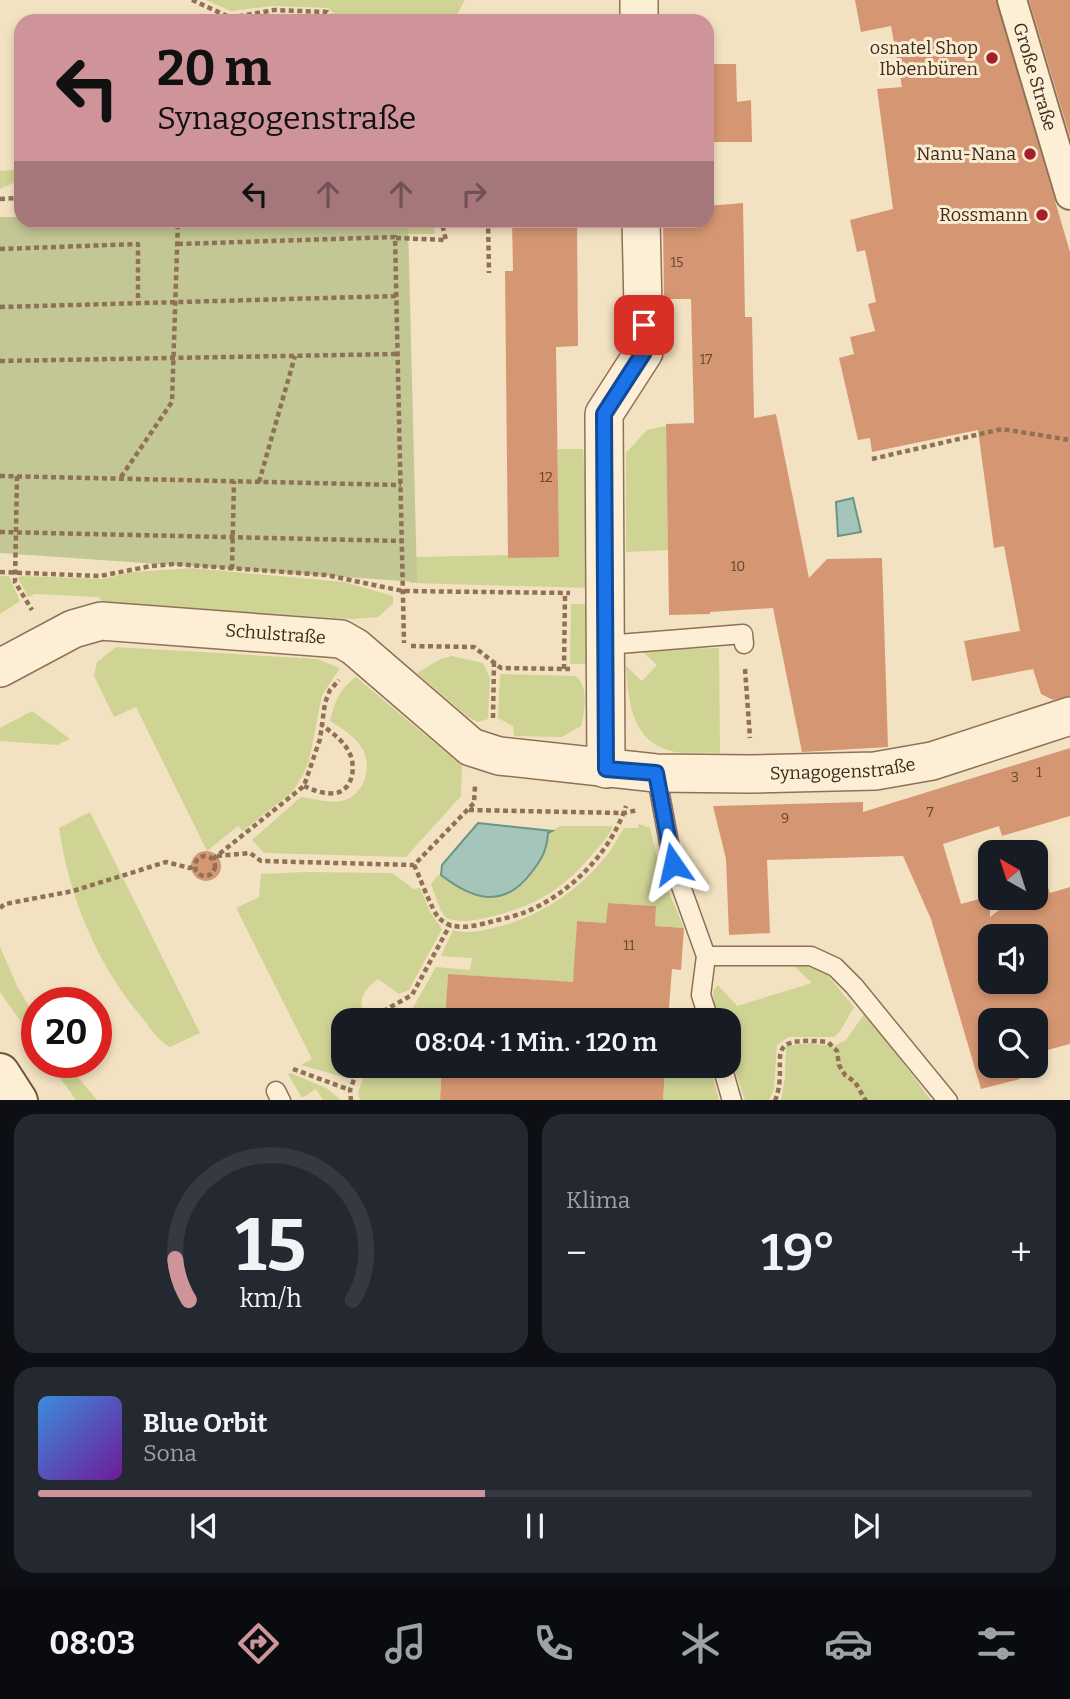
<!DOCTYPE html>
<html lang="de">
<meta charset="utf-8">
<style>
:root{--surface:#171b24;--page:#242831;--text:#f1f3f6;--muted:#9ea1a6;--line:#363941;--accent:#cf9499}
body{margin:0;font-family:Bitter,serif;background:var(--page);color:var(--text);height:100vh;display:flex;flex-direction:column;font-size:26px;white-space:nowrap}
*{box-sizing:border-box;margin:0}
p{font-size:23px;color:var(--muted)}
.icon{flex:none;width:38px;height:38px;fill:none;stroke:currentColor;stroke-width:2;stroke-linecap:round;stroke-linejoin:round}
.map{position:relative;height:1100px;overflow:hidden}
.panel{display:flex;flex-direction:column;gap:14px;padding:14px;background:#0d0f14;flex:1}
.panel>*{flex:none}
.top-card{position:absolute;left:14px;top:14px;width:700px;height:214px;border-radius:21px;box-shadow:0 4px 10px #0003;background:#cf9499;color:#111;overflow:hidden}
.needle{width:46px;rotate:321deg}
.buttons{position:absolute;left:978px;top:840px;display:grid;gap:14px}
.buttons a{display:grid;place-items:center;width:70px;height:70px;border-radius:14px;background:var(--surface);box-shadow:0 4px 10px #0003;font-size:35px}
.speed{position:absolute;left:21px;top:987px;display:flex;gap:14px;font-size:35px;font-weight:700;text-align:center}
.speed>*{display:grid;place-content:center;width:91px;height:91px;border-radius:50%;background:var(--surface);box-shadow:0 4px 10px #0003;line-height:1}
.speed .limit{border:10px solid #d22;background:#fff;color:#111}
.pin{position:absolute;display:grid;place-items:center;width:60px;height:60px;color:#fff;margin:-30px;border-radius:14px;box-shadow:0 4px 10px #0006}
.me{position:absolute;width:77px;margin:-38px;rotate:349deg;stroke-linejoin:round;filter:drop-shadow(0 0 5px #0008)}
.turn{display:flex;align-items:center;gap:24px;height:147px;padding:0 28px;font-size:32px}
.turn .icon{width:91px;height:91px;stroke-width:2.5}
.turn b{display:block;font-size:49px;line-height:60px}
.lanes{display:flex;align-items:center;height:66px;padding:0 28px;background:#0003;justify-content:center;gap:35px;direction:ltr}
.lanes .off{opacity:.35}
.big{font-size:52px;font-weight:600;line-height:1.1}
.panel .widget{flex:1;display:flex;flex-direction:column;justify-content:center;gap:10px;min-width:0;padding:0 24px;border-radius:21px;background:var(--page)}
.panel .dial{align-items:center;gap:0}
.dial svg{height:182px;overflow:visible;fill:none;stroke:var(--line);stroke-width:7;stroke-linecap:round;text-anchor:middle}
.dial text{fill:var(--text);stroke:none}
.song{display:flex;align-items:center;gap:21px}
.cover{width:84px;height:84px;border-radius:10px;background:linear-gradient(135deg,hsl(210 70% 55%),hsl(280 70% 35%))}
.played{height:7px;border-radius:4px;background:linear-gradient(90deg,var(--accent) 45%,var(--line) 45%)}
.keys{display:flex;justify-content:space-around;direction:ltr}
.heat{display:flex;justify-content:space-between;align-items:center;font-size:38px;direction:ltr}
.panel .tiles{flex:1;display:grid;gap:14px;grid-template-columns:1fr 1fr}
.widget:last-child{grid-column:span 2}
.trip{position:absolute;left:331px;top:1008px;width:410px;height:70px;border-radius:21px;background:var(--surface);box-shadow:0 4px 10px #0003;font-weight:600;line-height:70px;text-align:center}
.menu{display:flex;height:112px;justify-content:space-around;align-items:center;background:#090b0e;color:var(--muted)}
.menu .icon{width:49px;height:49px}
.menu .active{color:var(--accent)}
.menu b{font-size:32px;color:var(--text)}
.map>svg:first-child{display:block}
.green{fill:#cfd394}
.cemetery{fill:#c3c794}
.water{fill:#a5c5ba;stroke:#6a9588;stroke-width:2}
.building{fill:#d59773;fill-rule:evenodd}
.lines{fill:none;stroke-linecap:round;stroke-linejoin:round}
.service-casing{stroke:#8f7156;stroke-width:21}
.pedestrian-casing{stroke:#8f7156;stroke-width:32}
.minor-casing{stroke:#8f7156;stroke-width:40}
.secondary-casing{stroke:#71523a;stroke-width:42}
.path{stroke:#8f7156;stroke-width:4.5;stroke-dasharray:5 3.5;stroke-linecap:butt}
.service{stroke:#fcefd6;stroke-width:18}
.pedestrian{stroke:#fcefd6;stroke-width:28}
.minor{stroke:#fcefd6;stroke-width:37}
.secondary{stroke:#fcefd6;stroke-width:38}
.route-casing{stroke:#114b97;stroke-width:18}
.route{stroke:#1a73e8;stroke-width:12}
.poi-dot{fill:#a51f28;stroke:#f9ecd2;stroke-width:2.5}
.labels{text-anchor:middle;stroke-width:6;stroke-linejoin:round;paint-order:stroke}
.number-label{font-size:14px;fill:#634532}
.poi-label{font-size:18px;fill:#3d2a1c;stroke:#f9ecd2;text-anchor:end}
.street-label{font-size:18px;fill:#3d2a1c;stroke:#f9ecd2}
</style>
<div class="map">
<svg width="1070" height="1101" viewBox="0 0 1070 1101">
<rect width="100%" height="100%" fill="#f3e2c2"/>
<g class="green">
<polygon points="206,0 465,0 455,18 448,21 413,21 412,19 344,21 328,8 273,6 231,11"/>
<polygon points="274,15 325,17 329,21 250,21"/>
<polygon points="21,169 21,185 13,183 0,189 0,171"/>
<polygon points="406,221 432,221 435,234 404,234"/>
<polygon points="666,426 668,550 626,552 626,453 647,430"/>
<polygon points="558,449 583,449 593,588 410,583 409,525 415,557 558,554"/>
<polygon points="192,568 344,582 393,596 393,604 378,617 352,619 106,604 98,597 35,594 28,597 18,578 21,576 103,579 133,572"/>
<polygon points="0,576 9,576 20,601 0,614"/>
<polygon points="571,604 593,604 591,664 570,664"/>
<polygon points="116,647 317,659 340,668 322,695 309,761 303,775 293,791 243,831 238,826 207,851 136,707 114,717 94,676 97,662"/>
<path d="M719,648L720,753C703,751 687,755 671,751C631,741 628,699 626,666L642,681L657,665L641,650Z"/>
<polygon points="452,656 483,663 490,678 488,719 478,722 468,717 417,673 441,659"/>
<path d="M500,674L576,676C589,687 585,711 581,726L562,737L514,736L513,726L498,718Z"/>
<path d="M356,677L462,766L461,796L406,857L264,853L252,840L301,797C315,799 331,804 345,800C365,793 372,767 363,750C357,738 342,728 330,721C335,702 339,689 356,677Z"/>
<polygon points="32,711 70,739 57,745 0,741 0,728"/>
<path d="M90,812L200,1033L170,1047C157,1040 149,1026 140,1015C97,964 69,897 59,828Z"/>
<path d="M639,824L650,828L661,873L684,928L655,926L656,906L608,903L606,923L577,921L575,963L597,978L594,1020H566L568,982L448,974L445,1020H401L411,1011L436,967L470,970L472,958L441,956L453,930C469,935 485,930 501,926C544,914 579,890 607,855C614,847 618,837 624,828H638Z"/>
<path d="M560,826H613C608,838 598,848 590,857C562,890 536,905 494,916C476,920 464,924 446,918L441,911L431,884L438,875H443L445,879L467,892L547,848L548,833Z"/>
<path d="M306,872L392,873L414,889L420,888L430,912L442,929L409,990L399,994L378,979C362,991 356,1003 368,1020H343V1066H355L351,1077L346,1078L301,1065L312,1059L236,908L259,897L261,874Z"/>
<polygon points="0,947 17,986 37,1020 37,1045 0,992"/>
<polygon points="807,964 824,971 854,1007 839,1033 834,1037 789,1037 777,1045 774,1089 769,1100 745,1100 728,1051 728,1020 716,1020 713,991 718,985 737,1006 812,983 793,965"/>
<polygon points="865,1013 931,1100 781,1101 785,1077 786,1046 808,1043 834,1046 846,1040"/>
<polygon points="49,1062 65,1062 97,1100 76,1100"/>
<polygon points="367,1066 442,1066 440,1100 360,1100 358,1093"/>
<polygon points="665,1066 710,1067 719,1100 663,1100"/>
<polygon points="291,1073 326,1088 341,1100 323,1100 316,1089 302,1098 288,1074"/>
</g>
<polygon class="cemetery" points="0,217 21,217 21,220 408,221 417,582 0,553"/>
<g class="water">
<polygon points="853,498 861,532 838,536 836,502"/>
<path d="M478,823L552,831L548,833C547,850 542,859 531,873C503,910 472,899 441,875L442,865Z"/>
</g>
<g class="building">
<polygon points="855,0 996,0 1070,252 1070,696 1053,700 1041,694 1033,669 972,681 964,641 1020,631 1004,546 994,548 978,430 872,452 870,438 858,440 839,358 854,354 850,337 875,331 868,304 876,302 865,250 857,252 850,220 893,209 877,89 902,87 891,26 861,32"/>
<polygon points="1029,0 1070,0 1070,137"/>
<polygon points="707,64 736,64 737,102 751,100 752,142 707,142"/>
<polygon points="743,203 745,317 752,317 754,418 776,414 809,578 827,559 882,558 888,747 802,752 773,608 710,612 710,614 669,615 666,424 694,423 691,299 664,299 663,220 707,220 707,206"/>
<polygon points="512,220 577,220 578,346 556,347 559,557 508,558 505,271 513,271"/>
<path d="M1070,748V816L1002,836L999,826L943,844L961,904L990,896V917L1015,898H1036V889L1047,885L1050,893L1070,887V1044L1036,1053V1020H990V1066H1017L1020,1079L981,1089L931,919L903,856L767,860L770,933L729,935L726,859L713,806L863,802V812ZM990,936H1036V982H990Z"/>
<circle cx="206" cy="866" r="15"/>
<polygon points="608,903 656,906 655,926 684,928 681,970 672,969 668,1020 445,1020 448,974 573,982 577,921 606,923"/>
<polygon points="442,1066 665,1066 663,1101 440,1101"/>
</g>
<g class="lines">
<g class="service-casing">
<g id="service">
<polyline points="606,645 743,634 744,644"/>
<polyline points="656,773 673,864 706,956 701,995 709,1020"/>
<polyline points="706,956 811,956 835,967 854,986 948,1101"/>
<polyline points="722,1066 732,1101"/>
<polyline points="276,1091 281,1101"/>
</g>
</g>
<g class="pedestrian-casing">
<g id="pedestrian">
<path id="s1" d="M1012,0L1070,195"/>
</g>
</g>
<g class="minor-casing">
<g id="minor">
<polyline points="639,21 639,0"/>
<path id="s2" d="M0,668L73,629L101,621L341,639L355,647L471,747L499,756L656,773L750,774L875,771L932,761L1070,716"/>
<polyline points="606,769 604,414 644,352 641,220"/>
</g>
</g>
<g class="secondary-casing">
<polyline id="secondary" points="0,1073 18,1101"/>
</g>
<g class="path">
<polyline points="192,0 238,21"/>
<polyline points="230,18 274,10 327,12 337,21"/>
<polyline points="459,21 470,16"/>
<polyline points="0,199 21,198"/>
<polyline points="488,220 489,273"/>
<polyline points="396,238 446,240 441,220"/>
<polyline points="178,244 395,237 404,643"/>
<polyline points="0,249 138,244 138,303"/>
<polyline points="0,307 397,296"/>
<polyline points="0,361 398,354"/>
<polyline points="872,459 1002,429 1070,440"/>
<polyline points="0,476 401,485"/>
<polyline points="17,476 15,582 32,610"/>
<polyline points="121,477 172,402 178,220"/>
<polyline points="259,482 295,356"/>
<polyline points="0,532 402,541"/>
<polyline points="232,569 234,481"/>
<polyline points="0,572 100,576 151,566 174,564 326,575 403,591 570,593"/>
<polyline points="411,646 474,647 501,668 570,669"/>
<polyline points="564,669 565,593"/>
<polyline points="745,669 750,738"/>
<polyline points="493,718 494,663"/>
<path d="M304,786C313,790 325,795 336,793C354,789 356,765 349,752C343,740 332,733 322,725"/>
<polyline points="469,810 624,813 638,810"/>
<circle cx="205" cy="866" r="10"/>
<polyline points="217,856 250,853 261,861 414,865 474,803 475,786"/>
<polyline points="213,859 304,786 320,739 325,703 330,690 339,680"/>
<path d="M414,865C420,877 432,911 439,918C453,932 474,926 490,922C502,919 515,916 526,912C571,893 611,852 626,806"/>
<polyline points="0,908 5,904 73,891 166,862 190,868 195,865"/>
<polyline points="380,1020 387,1009 412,995 450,925"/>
<polyline points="293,1069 350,1090"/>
<polyline points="351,1101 350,1090 359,1066"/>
<path d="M775,1101C791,1060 756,1035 828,1042L837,1051L839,1065L845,1075L855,1082L866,1101"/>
</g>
<use href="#service" class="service"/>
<use href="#pedestrian" class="pedestrian"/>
<use href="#minor" class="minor"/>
<use href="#secondary" class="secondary"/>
</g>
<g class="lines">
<g class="route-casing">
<polyline id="route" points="644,325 644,352 604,414 606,769 656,773 673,864"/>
</g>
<use href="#route" class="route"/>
</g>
<g class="poi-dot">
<circle cx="992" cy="58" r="7"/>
<circle cx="1030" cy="154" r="7"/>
<circle cx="1042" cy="215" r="7"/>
</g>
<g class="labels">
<g class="number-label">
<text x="677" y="267">15</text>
<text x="706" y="364">17</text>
<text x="546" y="482">12</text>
<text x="738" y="571">10</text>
<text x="1039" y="777">1</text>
<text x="1015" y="782">3</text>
<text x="930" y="817">7</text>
<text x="785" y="823">9</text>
<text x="629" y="950">11</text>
</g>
<g class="poi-label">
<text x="978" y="54">osnatel Shop<tspan x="978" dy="21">Ibbenbüren</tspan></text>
<text x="1016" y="160">Nanu-Nana</text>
<text x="1028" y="221">Rossmann</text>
</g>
<g class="street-label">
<text dy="6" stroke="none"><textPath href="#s1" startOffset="80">Große Straße</textPath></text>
<text dy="6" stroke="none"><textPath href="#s2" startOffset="287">Schulstraße</textPath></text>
<text dy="6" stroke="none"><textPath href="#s2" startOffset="896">Synagogenstraße</textPath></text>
</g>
</g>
</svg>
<div class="buttons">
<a><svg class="needle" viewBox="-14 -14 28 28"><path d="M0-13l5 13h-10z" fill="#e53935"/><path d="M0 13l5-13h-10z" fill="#9ea1a6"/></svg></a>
<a><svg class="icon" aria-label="sound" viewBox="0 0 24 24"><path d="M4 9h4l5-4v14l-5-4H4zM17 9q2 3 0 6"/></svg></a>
<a><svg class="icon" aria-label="search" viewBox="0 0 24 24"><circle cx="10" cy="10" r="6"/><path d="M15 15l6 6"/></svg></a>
</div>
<div class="speed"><div class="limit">20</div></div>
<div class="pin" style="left:644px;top:325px;background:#d93025"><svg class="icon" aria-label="arrive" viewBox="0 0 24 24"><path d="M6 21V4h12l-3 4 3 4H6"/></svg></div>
<svg class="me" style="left:673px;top:864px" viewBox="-20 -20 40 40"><path d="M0-17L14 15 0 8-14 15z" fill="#1a73e8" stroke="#fff" stroke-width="4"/></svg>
<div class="trip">08:04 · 1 Min. · 120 m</div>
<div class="top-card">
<div class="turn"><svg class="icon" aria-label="left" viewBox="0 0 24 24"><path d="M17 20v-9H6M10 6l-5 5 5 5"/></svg><div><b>20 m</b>Synagogenstraße</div></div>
<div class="lanes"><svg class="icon" aria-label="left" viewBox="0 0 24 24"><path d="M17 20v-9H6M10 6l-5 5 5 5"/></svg><svg class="icon off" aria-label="ahead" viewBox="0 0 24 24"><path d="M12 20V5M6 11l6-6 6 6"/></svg><svg class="icon off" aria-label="ahead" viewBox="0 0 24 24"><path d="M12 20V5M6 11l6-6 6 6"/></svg><svg class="icon off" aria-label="right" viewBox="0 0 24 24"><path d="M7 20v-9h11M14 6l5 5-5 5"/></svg></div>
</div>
</div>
<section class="panel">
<div class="tiles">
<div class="widget dial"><svg viewBox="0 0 100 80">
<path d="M14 69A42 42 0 1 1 86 69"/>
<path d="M14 69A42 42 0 0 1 8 51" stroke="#cf9499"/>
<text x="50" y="56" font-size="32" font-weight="700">15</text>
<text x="50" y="72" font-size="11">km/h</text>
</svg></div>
<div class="widget"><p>Klima</p>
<div class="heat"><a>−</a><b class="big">19°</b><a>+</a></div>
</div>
<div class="widget">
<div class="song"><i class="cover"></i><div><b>Blue Orbit</b><p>Sona</p></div></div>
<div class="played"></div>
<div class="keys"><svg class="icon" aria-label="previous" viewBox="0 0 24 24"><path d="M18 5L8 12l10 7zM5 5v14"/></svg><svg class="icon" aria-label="pause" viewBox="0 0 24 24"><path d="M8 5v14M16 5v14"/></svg><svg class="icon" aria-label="next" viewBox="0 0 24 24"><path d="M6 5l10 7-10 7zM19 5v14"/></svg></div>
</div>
</div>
</section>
<nav class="menu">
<b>08:03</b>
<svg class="icon active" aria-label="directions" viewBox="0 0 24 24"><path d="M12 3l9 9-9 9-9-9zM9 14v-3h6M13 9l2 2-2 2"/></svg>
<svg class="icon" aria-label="music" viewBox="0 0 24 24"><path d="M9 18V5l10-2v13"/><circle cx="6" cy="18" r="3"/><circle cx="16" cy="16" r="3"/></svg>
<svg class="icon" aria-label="phone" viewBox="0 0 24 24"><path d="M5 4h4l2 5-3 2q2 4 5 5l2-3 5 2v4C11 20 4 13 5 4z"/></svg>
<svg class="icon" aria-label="climate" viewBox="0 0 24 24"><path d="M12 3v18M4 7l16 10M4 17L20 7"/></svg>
<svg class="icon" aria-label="car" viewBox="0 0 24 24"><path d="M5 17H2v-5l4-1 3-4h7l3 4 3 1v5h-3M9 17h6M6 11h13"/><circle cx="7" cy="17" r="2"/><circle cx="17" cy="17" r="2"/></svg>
<svg class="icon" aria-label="filters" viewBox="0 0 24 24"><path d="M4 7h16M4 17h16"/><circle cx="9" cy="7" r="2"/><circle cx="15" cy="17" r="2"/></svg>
</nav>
